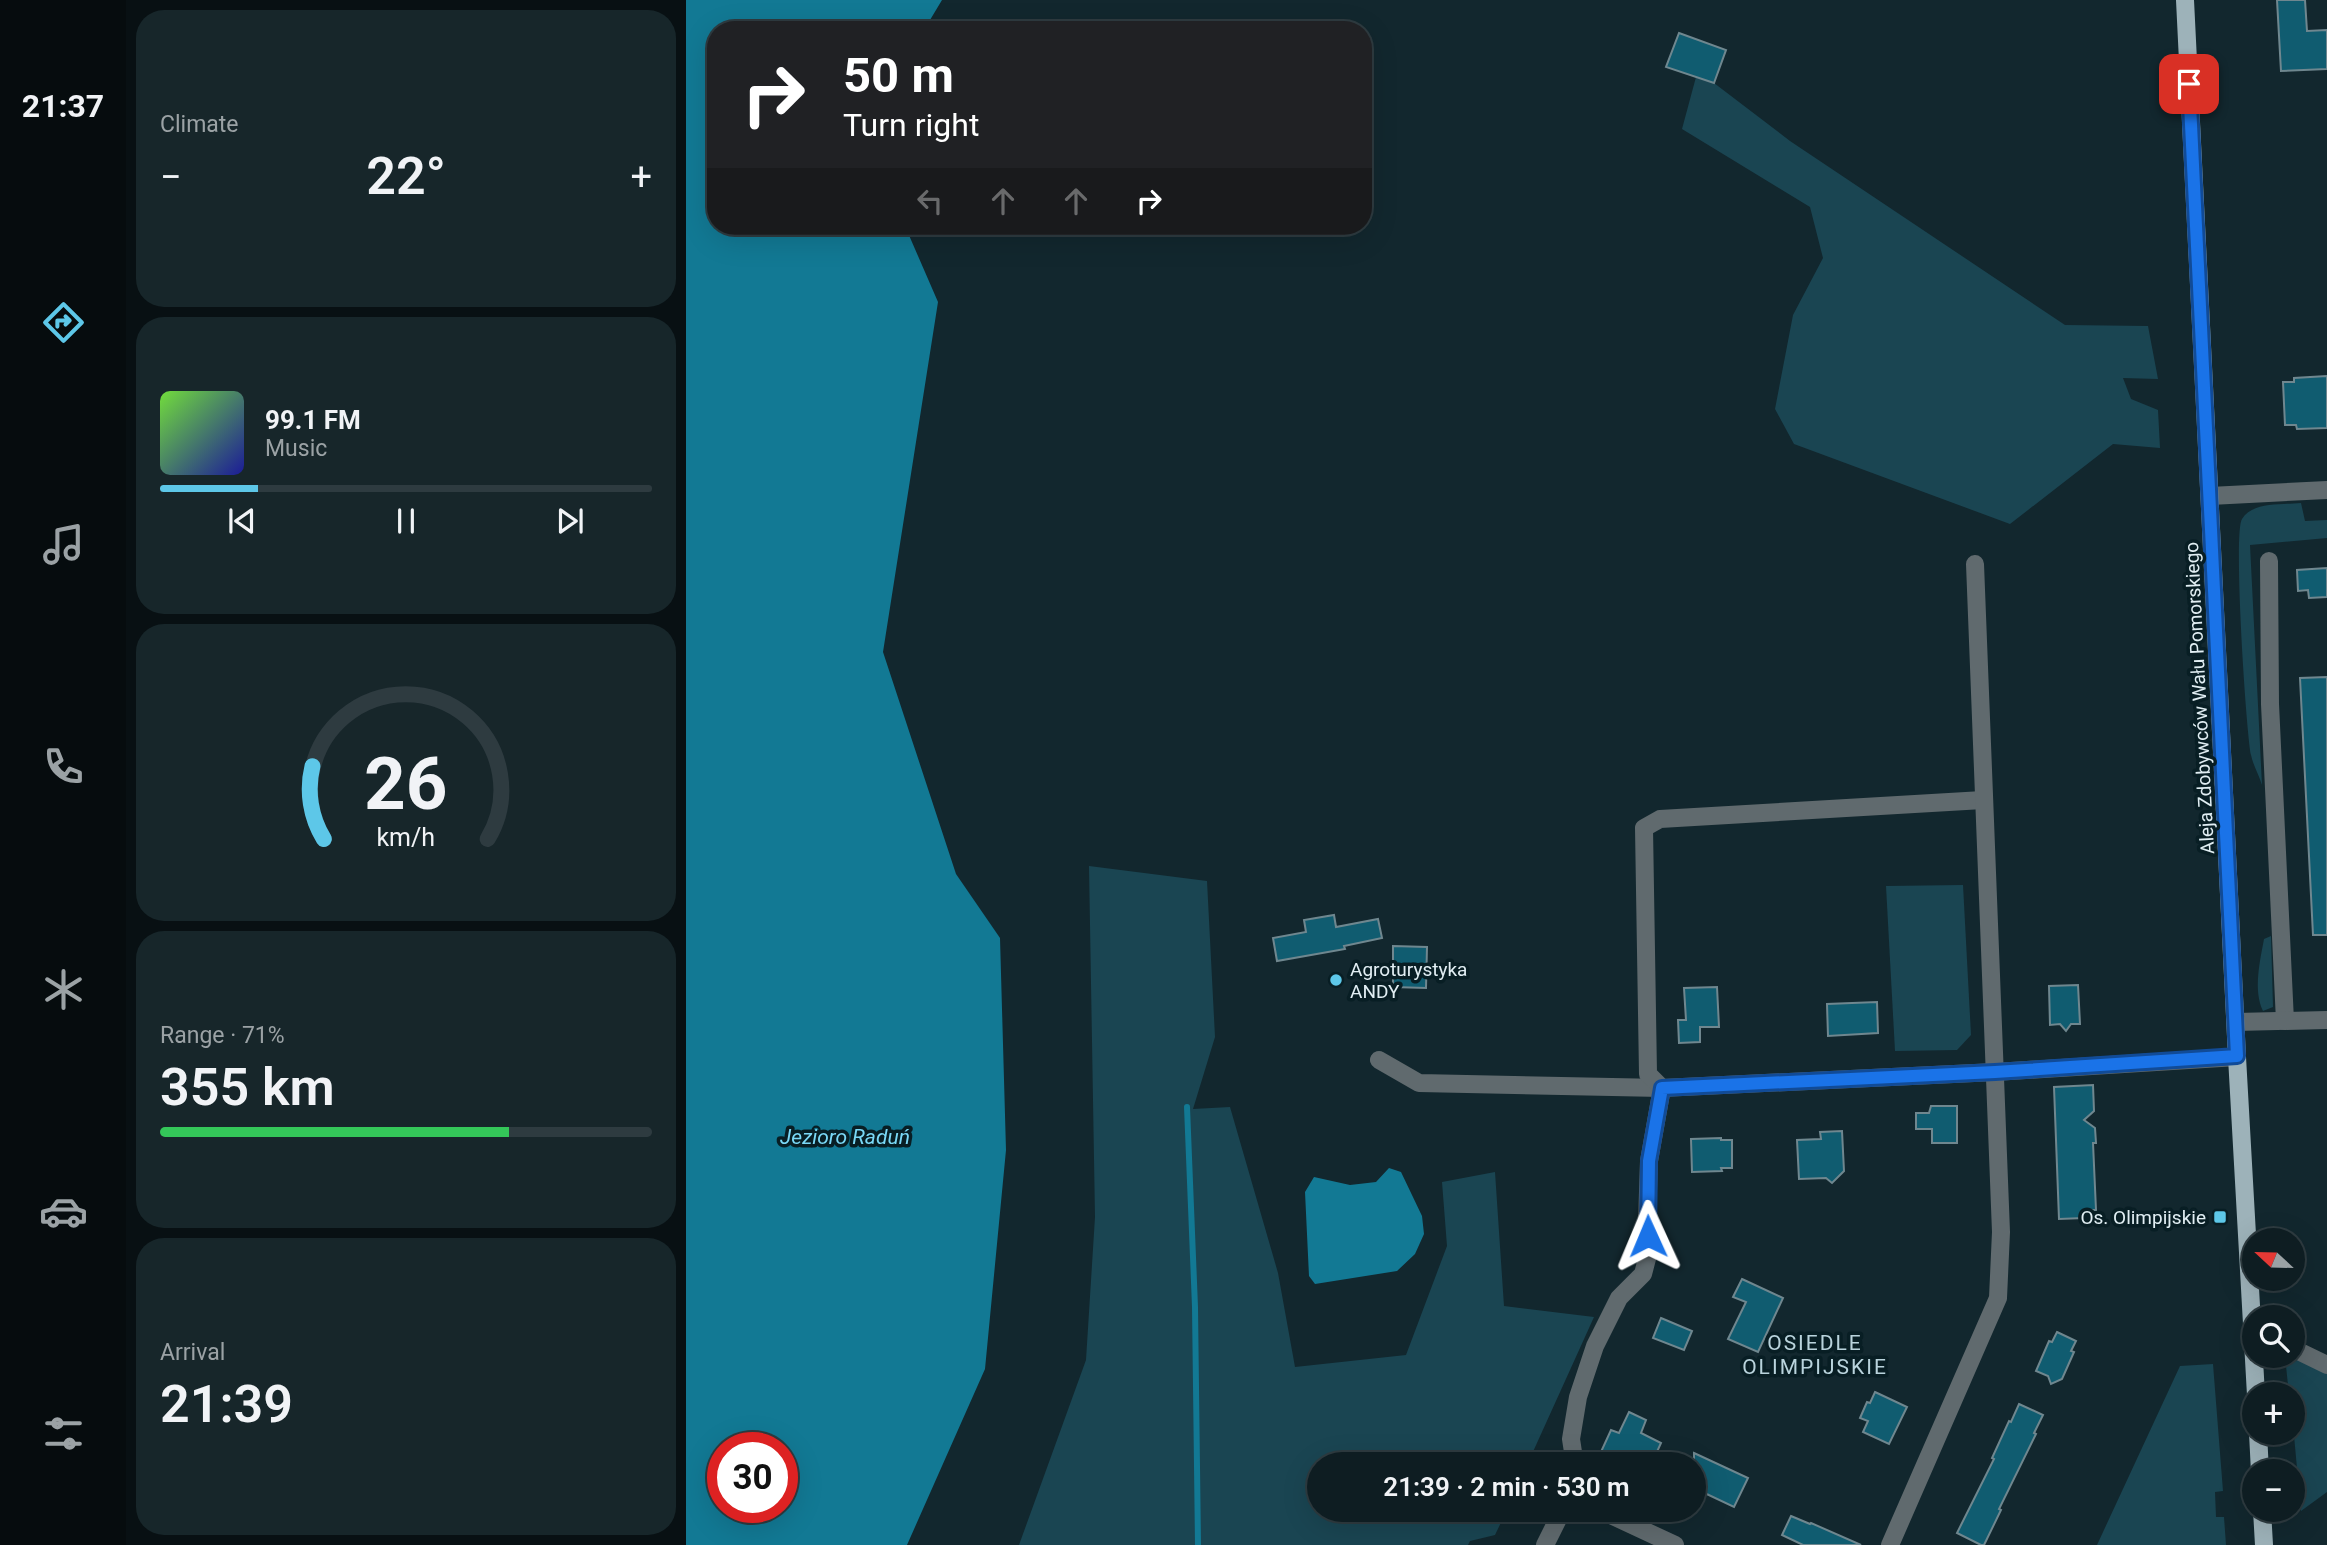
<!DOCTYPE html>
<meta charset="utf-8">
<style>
:root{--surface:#0e1d22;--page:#17262a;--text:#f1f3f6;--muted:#9ba2a5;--line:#2e3b40;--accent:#5dc7e8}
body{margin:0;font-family:Roboto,sans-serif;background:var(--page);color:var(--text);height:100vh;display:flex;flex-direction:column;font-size:26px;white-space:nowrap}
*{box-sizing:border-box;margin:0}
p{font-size:23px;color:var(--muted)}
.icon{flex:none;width:38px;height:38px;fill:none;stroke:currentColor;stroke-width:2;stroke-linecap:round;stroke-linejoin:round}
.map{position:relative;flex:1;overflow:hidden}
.sheet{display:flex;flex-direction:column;gap:10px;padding:10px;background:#081013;width:560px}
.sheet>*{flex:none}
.hud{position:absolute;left:21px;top:21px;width:665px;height:214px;border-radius:28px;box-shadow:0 7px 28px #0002,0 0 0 2px var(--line);background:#202124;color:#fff;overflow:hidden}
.needle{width:46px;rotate:292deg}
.tools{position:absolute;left:1556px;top:1228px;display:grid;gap:14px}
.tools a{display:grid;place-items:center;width:63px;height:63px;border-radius:50%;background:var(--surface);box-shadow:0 7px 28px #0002,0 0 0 2px var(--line);font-size:35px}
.speed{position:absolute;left:21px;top:1432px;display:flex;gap:14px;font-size:35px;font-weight:700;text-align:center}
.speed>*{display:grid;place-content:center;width:91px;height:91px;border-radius:50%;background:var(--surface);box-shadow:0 7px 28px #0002,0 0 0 2px var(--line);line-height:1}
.speed .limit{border:10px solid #d22;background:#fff;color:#111}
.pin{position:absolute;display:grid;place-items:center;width:60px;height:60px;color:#fff;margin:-30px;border-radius:14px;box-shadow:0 4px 10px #0006}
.me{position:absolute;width:77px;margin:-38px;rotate:359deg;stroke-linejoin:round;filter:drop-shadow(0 0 5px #0008)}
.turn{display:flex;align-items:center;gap:24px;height:147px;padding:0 21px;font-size:32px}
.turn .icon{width:91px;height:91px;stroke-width:2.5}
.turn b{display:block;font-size:49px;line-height:60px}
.lanes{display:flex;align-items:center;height:66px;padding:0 21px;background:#0003;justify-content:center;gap:35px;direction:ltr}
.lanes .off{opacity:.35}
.big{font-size:52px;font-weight:600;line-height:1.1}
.sheet .tile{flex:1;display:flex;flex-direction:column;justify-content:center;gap:10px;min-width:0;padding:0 24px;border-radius:28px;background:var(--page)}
.sheet .dial{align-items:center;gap:0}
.dial svg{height:182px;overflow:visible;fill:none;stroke:var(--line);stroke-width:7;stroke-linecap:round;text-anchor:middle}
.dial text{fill:var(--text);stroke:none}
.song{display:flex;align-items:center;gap:21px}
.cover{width:84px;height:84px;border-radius:10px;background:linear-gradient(135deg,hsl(100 70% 55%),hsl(240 70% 35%))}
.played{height:7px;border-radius:4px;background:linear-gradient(90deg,var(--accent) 20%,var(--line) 20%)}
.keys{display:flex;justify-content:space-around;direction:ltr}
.heat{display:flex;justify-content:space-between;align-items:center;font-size:38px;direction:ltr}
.charge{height:10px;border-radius:5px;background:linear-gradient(90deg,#34c759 71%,var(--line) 0)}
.trip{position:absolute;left:621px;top:1452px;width:399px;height:70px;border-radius:35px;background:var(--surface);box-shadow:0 7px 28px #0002,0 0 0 2px var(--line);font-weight:600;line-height:70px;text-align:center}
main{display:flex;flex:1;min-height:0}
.tabs{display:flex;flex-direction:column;width:126px;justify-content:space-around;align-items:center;background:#060c0e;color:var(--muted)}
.tabs .icon{width:49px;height:49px}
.tabs .on{color:var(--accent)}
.tabs b{font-size:32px;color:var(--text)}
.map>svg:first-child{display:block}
.green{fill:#1a4552}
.water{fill:#127994;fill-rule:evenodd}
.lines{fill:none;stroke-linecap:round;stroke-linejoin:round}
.stream{stroke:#127994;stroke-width:6}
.building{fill:#105c70;stroke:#6f878f;stroke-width:2}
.minor{stroke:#606a6e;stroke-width:18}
.primary{stroke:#9db2b9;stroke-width:18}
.route-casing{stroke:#114b97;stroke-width:18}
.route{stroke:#1a73e8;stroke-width:12}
.poi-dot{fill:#5dc7e8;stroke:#081e24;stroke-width:2.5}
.labels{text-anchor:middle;stroke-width:7;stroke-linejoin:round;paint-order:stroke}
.street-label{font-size:19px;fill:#e1eef3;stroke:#081e24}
.poi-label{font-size:19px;fill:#e1eef3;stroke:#081e24;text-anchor:start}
.water-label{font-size:21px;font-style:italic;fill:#7ad9f7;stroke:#081e24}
.neighbourhood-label{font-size:21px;letter-spacing:2px;fill:#b9d3dc;stroke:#081e24}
</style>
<main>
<nav class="tabs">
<b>21:37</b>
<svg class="icon on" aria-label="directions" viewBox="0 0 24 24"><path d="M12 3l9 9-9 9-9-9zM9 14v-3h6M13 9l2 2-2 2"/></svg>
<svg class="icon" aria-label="music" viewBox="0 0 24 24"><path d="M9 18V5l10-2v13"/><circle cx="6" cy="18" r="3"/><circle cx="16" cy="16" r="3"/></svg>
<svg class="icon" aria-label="phone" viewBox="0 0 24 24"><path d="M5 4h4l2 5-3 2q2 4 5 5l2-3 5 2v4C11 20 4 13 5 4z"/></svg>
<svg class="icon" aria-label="climate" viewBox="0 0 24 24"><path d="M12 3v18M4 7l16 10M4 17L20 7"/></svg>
<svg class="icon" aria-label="car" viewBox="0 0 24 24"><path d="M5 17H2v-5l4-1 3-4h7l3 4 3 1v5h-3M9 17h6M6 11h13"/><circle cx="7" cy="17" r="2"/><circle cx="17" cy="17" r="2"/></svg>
<svg class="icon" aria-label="filters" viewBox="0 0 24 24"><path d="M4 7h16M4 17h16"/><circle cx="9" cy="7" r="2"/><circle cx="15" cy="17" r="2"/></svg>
</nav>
<section class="sheet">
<div class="tile"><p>Climate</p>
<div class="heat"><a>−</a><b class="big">22°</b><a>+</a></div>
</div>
<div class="tile">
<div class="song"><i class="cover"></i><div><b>99.1 FM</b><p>Music</p></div></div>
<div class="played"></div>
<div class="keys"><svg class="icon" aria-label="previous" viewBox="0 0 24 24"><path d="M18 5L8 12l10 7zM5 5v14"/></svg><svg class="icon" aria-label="pause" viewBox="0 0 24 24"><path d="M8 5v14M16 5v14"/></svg><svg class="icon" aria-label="next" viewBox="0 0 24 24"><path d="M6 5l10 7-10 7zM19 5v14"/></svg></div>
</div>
<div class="tile dial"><svg viewBox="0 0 100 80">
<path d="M14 69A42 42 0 1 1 86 69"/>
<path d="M14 69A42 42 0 0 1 9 37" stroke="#5dc7e8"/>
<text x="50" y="56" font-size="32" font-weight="700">26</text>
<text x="50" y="72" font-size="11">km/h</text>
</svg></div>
<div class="tile"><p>Range · 71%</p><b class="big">355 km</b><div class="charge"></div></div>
<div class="tile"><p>Arrival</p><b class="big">21:39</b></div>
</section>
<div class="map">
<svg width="1641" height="1545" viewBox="0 0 1641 1545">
<rect width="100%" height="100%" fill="#12272e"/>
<g class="green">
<polygon points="1010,77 1028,83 1104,141 1379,325 1462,326 1472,379 1437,378 1445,399 1472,410 1474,448 1427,444 1324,524 1108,444 1089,409 1107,315 1137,258 1124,207 996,129"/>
<path d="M1615,503L1619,521L1641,520V538L1564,545L1576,785C1573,775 1567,765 1565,755C1560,729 1547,532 1556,519C1567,501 1597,505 1615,503Z"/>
<polygon points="403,866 521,881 529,1037 507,1109 544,1107 592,1273 609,1367 720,1355 761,1246 756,1182 809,1172 818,1306 908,1317 841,1465 634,1465 634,1510 821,1510 809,1535 784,1541 782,1545 333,1545 400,1360 409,1217"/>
<polygon points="1277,885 1285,1035 1271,1050 1209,1051 1200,886"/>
<path d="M1585,936L1587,1007L1577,1011C1567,990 1574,961 1578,939Z"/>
<polygon points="1599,1356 1607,1356 1641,1374 1641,1492 1615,1511 1607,1425 1606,1395 1603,1395"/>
<polygon points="1527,1364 1537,1491 1529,1492 1530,1517 1538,1517 1540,1545 1411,1545 1494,1366"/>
</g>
<g class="water">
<path d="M0,0H256L238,30H30V226H219L252,302L197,652L270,874L314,938L320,1150L299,1369L221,1545H0ZM37,1447H96V1507H37Z"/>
<polygon points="703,1168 715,1172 736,1216 738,1234 729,1254 711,1271 629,1284 623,1276 619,1192 628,1177 664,1185 690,1182"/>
</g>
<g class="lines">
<polyline class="stream" points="501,1107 509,1307 512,1545"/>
</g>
<g class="building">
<polygon points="1591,0 1619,0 1621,31 1641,30 1641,69 1595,71"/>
<polygon points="993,33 1040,50 1028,83 980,67"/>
<polygon points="1641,376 1641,428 1611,429 1610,425 1599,425 1597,382 1608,382 1608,378"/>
<polygon points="1641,568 1641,597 1623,598 1622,590 1612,591 1611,570"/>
<polygon points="1641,677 1641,935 1627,935 1614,678"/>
<polygon points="648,915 650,927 692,919 696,938 658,946 659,949 591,961 587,938 620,932 618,920"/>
<polygon points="707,946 741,947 740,988 707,987"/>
<polygon points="1392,985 1394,1024 1385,1024 1380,1031 1374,1024 1364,1025 1363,986"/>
<polygon points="1031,987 1033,1027 1014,1027 1014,1042 993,1043 992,1020 1000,1020 998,988"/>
<polygon points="1191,1002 1192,1033 1142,1036 1141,1004"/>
<polygon points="1407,1085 1408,1111 1398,1120 1409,1128 1410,1143 1407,1143 1410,1210 1398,1210 1398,1218 1373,1219 1368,1087"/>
<polygon points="1245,1106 1271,1106 1271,1143 1246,1143 1246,1129 1230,1129 1230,1113 1243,1113"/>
<polygon points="1156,1131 1158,1171 1146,1183 1140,1178 1113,1179 1111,1140 1135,1139 1134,1132"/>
<polygon points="1035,1138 1035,1140 1046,1140 1046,1168 1035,1168 1036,1171 1006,1172 1005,1139"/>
<polygon points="1056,1279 1097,1298 1072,1352 1042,1339 1060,1302 1047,1297"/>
<polygon points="975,1318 1006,1331 998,1350 967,1338"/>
<polygon points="1371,1332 1390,1341 1385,1351 1388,1352 1376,1379 1365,1384 1362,1376 1350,1371 1363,1341 1366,1342"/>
<polygon points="1189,1392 1221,1407 1203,1444 1177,1432 1182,1421 1174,1418 1181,1402 1184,1403"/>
<polygon points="1333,1404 1357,1415 1348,1433 1350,1434 1313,1509 1315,1510 1298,1545 1295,1545 1271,1533 1308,1459 1306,1458 1323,1421 1325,1422"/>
<polygon points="943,1412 960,1420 955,1433 975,1443 965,1465 936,1453 932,1462 914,1454 925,1430 933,1433"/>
<polygon points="1008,1453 1062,1478 1048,1507 1008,1488"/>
<polygon points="1105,1516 1124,1524 1125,1523 1175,1545 1117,1545 1096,1535"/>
</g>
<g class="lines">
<g class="minor">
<polyline points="1524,496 1641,490"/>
<polyline points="1583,561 1584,704 1599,1021"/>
<polyline points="1550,1022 1641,1020"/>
<polyline points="693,1060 733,1083 976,1088 1309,1072 1551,1057"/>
<polyline points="1606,1348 1641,1365"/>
<polyline points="889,1465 885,1439 892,1397 909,1346 933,1298 957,1274 963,1251 961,1222 963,1161 976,1088 962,1074 958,828 974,819 1297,800"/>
<polyline points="914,1510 989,1545"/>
<polyline points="859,1545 873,1517 882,1510"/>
<polyline points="1204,1545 1312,1298 1315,1232 1289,564"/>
</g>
<g class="primary">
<polyline points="1499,0 1551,1057 1570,1395"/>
<polyline points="1572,1433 1574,1472"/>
<polyline points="1576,1510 1578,1545"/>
</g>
</g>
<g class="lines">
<g class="route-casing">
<polyline id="route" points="962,1236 963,1161 976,1088 1309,1072 1551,1056 1503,84"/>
</g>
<use href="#route" class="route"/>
</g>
<g class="poi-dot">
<circle cx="650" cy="980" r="7"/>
<rect x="1527" y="1210" width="14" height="14" rx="3.5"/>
</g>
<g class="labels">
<g class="street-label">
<text transform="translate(1513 698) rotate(-93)" y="7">Aleja Zdobywców Wału Pomorskiego</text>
</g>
<g class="poi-label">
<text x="664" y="976">Agroturystyka<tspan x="664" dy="22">ANDY</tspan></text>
<text x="1520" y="1224" text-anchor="end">Os. Olimpijskie</text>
</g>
<g class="water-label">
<text x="159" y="1144">Jezioro Raduń</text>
</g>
<g class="neighbourhood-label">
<text x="1129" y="1350">OSIEDLE<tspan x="1129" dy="24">OLIMPIJSKIE</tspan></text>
</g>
</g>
</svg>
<div class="tools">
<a><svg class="needle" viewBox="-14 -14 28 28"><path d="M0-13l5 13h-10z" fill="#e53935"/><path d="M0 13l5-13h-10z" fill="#9ba2a5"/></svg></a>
<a><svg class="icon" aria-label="search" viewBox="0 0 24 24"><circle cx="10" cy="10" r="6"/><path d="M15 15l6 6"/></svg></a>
<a>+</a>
<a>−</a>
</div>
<div class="speed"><div class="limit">30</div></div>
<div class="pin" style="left:1503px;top:84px;background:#d93025"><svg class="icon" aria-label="arrive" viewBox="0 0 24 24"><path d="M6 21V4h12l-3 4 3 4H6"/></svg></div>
<svg class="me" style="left:962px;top:1236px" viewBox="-20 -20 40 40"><path d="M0-17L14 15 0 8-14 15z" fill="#1a73e8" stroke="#fff" stroke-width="4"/></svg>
<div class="trip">21:39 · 2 min · 530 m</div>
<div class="hud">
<div class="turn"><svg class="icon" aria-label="right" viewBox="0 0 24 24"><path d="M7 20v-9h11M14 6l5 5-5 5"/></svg><div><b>50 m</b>Turn right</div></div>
<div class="lanes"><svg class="icon off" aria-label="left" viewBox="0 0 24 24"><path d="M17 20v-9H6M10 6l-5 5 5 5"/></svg><svg class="icon off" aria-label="ahead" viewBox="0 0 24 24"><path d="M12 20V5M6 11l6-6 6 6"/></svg><svg class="icon off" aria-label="ahead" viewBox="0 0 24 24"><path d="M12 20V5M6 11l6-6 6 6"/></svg><svg class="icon" aria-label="right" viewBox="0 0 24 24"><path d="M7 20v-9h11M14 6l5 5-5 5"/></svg></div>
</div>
</div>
</main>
